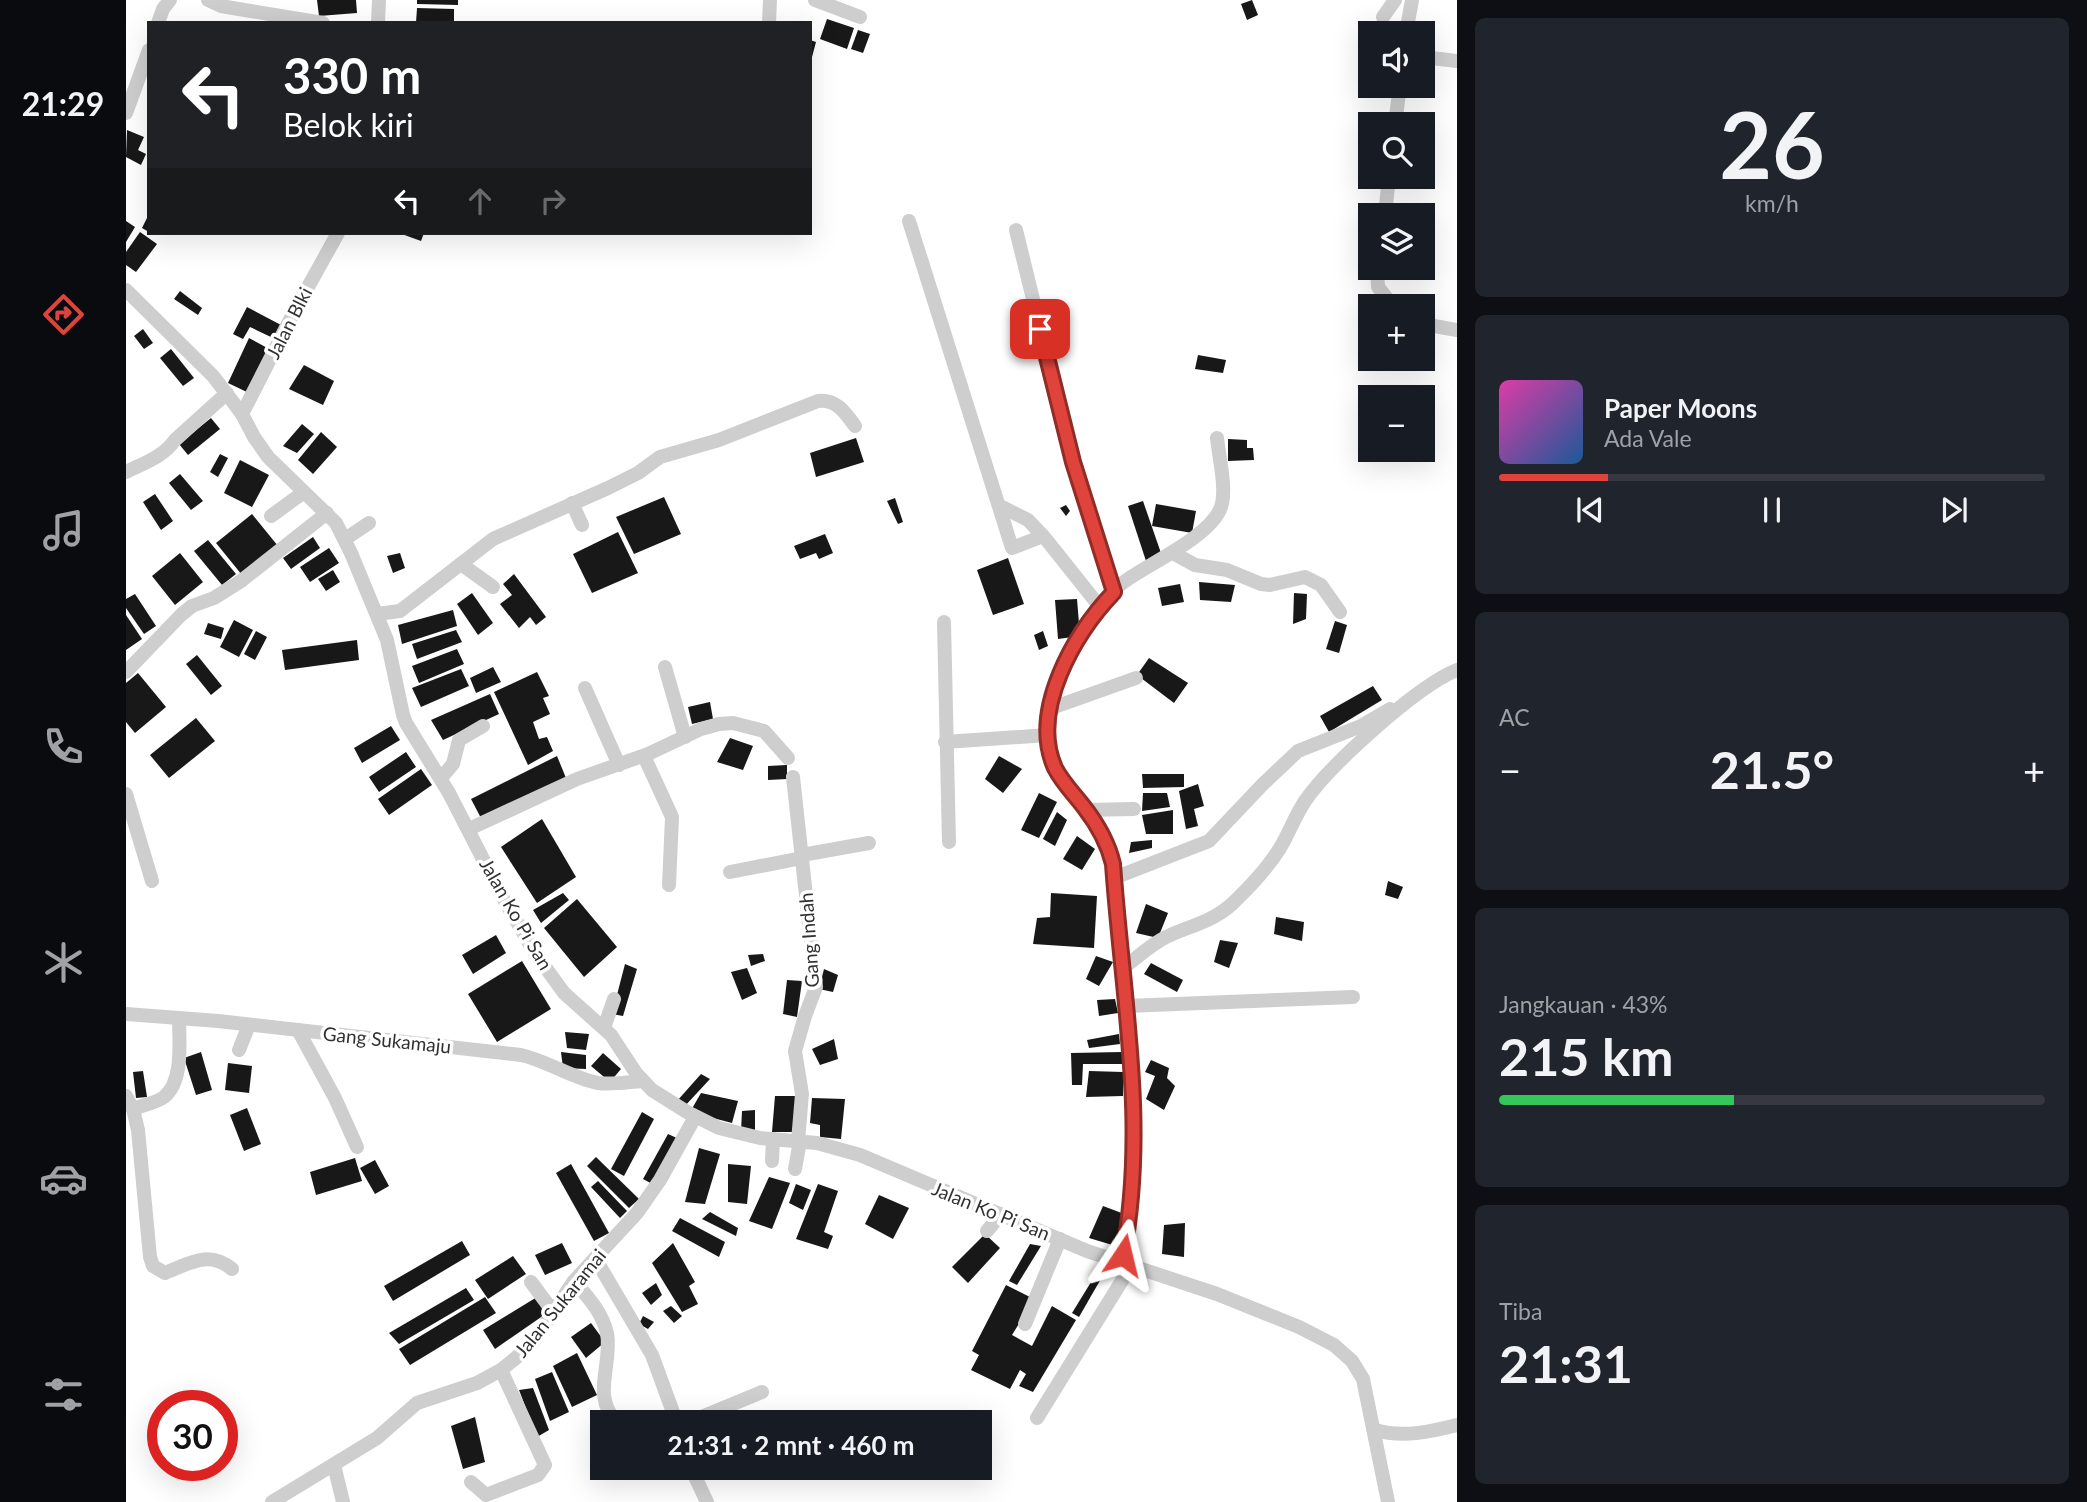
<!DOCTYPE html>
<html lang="id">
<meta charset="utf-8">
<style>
:root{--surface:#171b24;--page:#20242c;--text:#f1f3f6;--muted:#9ea1a6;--line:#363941;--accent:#e0433b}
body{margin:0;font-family:Lato,sans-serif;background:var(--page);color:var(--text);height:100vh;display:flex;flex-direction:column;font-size:26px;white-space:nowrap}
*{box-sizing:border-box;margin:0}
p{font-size:23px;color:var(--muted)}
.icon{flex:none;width:38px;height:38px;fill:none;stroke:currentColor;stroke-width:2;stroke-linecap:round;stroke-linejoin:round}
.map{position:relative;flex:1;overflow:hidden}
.drawer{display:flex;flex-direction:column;gap:18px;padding:18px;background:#0d0f14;width:630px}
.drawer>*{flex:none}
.guide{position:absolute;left:21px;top:21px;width:665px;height:214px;border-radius:0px;box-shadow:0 7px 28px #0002;background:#202124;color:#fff;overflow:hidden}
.fabs{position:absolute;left:1232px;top:21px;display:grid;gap:14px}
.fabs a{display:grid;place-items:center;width:77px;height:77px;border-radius:0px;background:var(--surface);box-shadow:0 7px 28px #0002;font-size:35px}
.speed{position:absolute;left:21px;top:1390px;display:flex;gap:14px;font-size:35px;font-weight:700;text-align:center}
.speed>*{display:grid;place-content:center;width:91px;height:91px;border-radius:50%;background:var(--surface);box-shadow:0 7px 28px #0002;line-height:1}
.speed .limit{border:10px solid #d22;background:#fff;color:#111}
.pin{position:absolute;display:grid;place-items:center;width:60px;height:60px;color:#fff;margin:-30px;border-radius:14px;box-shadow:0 4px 10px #0006}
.me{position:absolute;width:77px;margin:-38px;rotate:10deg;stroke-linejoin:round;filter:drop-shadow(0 0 5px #0008)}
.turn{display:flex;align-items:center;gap:24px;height:147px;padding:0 21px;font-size:32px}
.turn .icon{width:91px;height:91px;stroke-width:2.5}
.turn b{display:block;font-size:49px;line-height:60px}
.lanes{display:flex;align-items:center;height:66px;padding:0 21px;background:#0003;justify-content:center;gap:35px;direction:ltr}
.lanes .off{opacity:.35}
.big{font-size:52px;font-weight:700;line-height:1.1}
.drawer .tile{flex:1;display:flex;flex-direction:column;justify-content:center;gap:10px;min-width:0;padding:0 24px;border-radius:10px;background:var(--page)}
.drawer .dial{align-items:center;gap:0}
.dial b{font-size:91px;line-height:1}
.song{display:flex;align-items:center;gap:21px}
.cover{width:84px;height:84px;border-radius:10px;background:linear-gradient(135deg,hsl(320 70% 55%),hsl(210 70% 35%))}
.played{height:7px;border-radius:4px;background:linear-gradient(90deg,var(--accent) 20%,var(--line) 20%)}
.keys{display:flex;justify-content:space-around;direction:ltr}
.heat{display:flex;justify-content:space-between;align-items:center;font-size:38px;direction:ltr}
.charge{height:10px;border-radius:5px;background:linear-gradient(90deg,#34c759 43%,var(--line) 0)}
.trip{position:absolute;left:464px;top:1410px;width:402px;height:70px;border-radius:0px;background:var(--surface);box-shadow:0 7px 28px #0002;font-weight:700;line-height:70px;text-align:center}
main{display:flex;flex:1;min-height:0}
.tabs{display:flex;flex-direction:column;width:126px;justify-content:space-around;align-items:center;background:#090b0e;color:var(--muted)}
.tabs .icon{width:49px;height:49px}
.tabs .current{color:var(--accent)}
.tabs b{font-size:32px;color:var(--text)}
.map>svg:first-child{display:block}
.building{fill:#181818}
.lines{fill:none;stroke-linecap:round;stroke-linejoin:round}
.minor{stroke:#cecece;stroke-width:14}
.route-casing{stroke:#922c26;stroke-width:18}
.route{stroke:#e0433b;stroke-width:12}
.labels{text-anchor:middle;stroke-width:7;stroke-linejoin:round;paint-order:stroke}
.street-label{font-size:19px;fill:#313131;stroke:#fff}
</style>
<main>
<nav class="tabs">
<b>21:29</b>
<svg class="icon current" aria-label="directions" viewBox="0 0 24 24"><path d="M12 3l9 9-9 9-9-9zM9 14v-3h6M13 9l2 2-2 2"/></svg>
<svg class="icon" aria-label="music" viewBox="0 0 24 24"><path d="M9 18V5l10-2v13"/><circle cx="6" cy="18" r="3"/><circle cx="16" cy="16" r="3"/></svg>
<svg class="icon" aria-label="phone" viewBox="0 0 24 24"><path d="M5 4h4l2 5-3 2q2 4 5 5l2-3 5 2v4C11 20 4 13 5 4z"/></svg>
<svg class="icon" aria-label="climate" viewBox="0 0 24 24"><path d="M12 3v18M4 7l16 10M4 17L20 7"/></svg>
<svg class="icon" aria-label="car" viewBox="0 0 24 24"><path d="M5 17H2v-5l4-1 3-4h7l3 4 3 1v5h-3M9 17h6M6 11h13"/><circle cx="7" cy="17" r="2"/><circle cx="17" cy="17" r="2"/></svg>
<svg class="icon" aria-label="filters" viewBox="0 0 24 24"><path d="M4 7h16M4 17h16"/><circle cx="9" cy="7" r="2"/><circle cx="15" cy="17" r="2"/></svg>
</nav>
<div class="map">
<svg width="1331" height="1502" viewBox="0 0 1331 1502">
<rect width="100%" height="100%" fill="#fff"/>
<g class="building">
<polygon points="191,0 230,0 231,13 193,16"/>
<polygon points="291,0 332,0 332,5 291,4"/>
<polygon points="1126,0 1132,15 1121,20 1115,4"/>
<polygon points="291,8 328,9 328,23 290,23"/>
<polygon points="701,19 728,28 721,49 694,39"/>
<polygon points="732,30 744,34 737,53 725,49"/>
<polygon points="684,40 690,42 686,57 684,57"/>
<polygon points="1,130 18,137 12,150 20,154 15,165 0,157"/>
<polygon points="23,214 23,232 16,228"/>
<polygon points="0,221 9,227 0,242"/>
<polygon points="14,232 31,244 10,272 0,265 0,252"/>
<polygon points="273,233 298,233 295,241"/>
<polygon points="54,291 76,308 72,315 48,299"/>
<polygon points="121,307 155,325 147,338 124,327 117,339 107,334"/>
<polygon points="17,329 27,343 18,349 8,336"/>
<polygon points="123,338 145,350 125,394 102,383"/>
<polygon points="45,349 68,378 57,386 34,358"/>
<polygon points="1072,355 1100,360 1097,373 1069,369"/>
<polygon points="178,365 208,381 197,405 163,389"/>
<polygon points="85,418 94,429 62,455 53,444"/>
<polygon points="176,424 188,434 171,453 157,446"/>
<polygon points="195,432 211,447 187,474 172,460"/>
<polygon points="730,438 738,462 690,477 684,453"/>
<polygon points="1102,439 1121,440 1121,448 1127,448 1128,460 1102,461"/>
<polygon points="94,454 102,458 92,477 84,472"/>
<polygon points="114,460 143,475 126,507 98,493"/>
<polygon points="54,474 77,501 65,510 43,483"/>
<polygon points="29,494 47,521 35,530 17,502"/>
<polygon points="538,497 555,534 508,554 490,517"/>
<polygon points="769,498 777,522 772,524 761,501"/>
<polygon points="1017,501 1036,556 1020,561 1002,506"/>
<polygon points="1030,504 1070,511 1066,533 1026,526"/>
<polygon points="940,505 944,511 940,516 934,508"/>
<polygon points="126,514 152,546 116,575 90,543"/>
<polygon points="492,532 512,573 466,593 447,554"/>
<polygon points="699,534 707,553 693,559 690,553 674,559 668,546"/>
<polygon points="187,537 194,548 165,569 157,558"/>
<polygon points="82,540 110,574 96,585 68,551"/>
<polygon points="203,548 213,563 184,582 174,567"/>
<polygon points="54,553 77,582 49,605 26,576"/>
<polygon points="274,553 279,568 267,573 261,556"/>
<polygon points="882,558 898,604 867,615 851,570"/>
<polygon points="207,570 214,582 200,591 192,579"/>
<polygon points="388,574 420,617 410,625 404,617 393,628 374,604 386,595 377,584"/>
<polygon points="1073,582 1109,585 1105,602 1074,600"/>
<polygon points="1054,584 1058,602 1036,606 1032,588"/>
<polygon points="346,593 367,623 352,635 331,604"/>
<polygon points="1168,593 1181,594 1180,619 1167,624"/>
<polygon points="9,594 30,626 18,634 0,608 0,599"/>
<polygon points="951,599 954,636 932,639 929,600"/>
<polygon points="327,610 331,626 276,644 272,625"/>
<polygon points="0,615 16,639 0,650"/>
<polygon points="108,620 127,630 113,657 94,647"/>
<polygon points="1209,621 1221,625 1213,653 1200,649"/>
<polygon points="82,623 98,628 95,639 78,634"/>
<polygon points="330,630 336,642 291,659 286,644"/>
<polygon points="130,631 141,637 129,660 118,654"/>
<polygon points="917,631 922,646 913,650 908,635"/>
<polygon points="231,640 233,660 159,670 156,650"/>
<polygon points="331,649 338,664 293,683 286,666"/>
<polygon points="71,655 96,686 85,695 60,664"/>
<polygon points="1023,658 1062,683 1048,703 1011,675"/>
<polygon points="367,667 375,682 350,693 344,678"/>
<polygon points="335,669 343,686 295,707 286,688"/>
<polygon points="411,672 423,696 417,698 424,714 407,722 413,739 421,737 427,751 402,765 368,692"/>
<polygon points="12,673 40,707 9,733 0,722 0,683"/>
<polygon points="1247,686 1256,700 1203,732 1194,716"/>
<polygon points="364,694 373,714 317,740 305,720"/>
<polygon points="584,702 587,719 566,724 562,707"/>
<polygon points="70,718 89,741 43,778 24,755"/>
<polygon points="265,726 274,740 236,763 228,748"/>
<polygon points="604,738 627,746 617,770 591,762"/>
<polygon points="280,752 290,767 253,792 243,777"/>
<polygon points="431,756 440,778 356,820 345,799"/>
<polygon points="873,756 896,769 877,793 859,779"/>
<polygon points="661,765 661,779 642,780 642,766"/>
<polygon points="295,769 306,785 263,815 252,799"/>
<polygon points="1016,774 1058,774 1058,787 1017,788"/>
<polygon points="1072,784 1078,806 1068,809 1072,826 1060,829 1053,791"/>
<polygon points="913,793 931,802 913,838 895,830"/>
<polygon points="1017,793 1041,793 1044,807 1016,811"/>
<polygon points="1047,810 1047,834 1020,834 1016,815"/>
<polygon points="931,812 941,820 929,846 917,839"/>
<polygon points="416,819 450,877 411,903 375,847"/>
<polygon points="951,836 969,849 956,870 937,859"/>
<polygon points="1026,840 1026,848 1003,853 1005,842"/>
<polygon points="1262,881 1277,887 1272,899 1259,895"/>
<polygon points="437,893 443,900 415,923 407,910"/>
<polygon points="925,893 971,896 968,948 907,944 911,918 924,917"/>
<polygon points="451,899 491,947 458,977 418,928"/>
<polygon points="1020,904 1042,913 1032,938 1010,933"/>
<polygon points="1150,917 1178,922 1176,941 1148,934"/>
<polygon points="370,935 380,953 347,974 336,955"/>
<polygon points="1094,940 1112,943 1103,968 1088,962"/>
<polygon points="637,954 639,961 625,966 622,955"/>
<polygon points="970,956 987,962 973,986 960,979"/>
<polygon points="396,961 425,1009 371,1042 342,994"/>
<polygon points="1025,963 1057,980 1051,992 1018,974"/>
<polygon points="499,964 511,969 497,1016 486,1014"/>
<polygon points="621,968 631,993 616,1000 605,972"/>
<polygon points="698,969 712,975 707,992 693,989"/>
<polygon points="661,980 676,981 671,1017 657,1014"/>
<polygon points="989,999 992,1013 973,1016 971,1000"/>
<polygon points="439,1032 463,1034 460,1050 441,1048"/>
<polygon points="993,1034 994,1044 963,1048 961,1040"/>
<polygon points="708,1039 712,1059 694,1065 686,1049"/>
<polygon points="75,1052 86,1090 70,1095 58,1058"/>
<polygon points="435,1052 460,1055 460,1069 437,1068"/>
<polygon points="996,1052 996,1064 957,1064 956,1085 946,1085 945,1053"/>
<polygon points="477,1053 495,1069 484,1082 465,1066"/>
<polygon points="1025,1060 1043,1068 1041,1078 1049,1086 1038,1110 1020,1099 1029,1076 1019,1072"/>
<polygon points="102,1063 126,1066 123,1093 99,1090"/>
<polygon points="17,1071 21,1097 10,1098 7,1072"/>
<polygon points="963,1071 997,1072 997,1096 960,1097"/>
<polygon points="575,1074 584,1079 558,1107 551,1101"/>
<polygon points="575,1093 612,1101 606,1123 564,1112"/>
<polygon points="649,1096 672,1096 667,1132 646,1132"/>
<polygon points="686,1098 719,1099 715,1139 694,1137 694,1125 684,1123"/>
<polygon points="121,1108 135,1144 118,1151 104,1115"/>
<polygon points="629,1110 629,1131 615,1131 616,1111"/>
<polygon points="516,1112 528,1119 498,1176 485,1169"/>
<polygon points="542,1134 553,1139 528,1185 517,1179"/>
<polygon points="573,1148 594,1154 579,1204 559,1202"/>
<polygon points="470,1157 513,1199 503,1208 461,1166"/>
<polygon points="229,1158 236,1181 190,1195 184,1172"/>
<polygon points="249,1160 263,1186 249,1194 234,1168"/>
<polygon points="445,1164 483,1233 468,1241 430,1173"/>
<polygon points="602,1164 625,1166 621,1204 602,1202"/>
<polygon points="643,1177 664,1183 646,1229 623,1221"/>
<polygon points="472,1181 501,1211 494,1218 465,1187"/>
<polygon points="670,1184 685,1190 677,1210 663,1203"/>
<polygon points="692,1184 712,1191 698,1232 707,1236 702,1249 670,1239"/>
<polygon points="753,1195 783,1208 767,1239 739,1224"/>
<polygon points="977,1206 1001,1215 993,1247 963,1238"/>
<polygon points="584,1212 612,1228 610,1236 576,1219"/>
<polygon points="554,1218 599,1242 593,1257 546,1231"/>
<polygon points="1059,1223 1058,1257 1036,1254 1038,1225"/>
<polygon points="859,1234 874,1248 842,1283 826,1267"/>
<polygon points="336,1241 344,1255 267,1301 258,1286"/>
<polygon points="436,1243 446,1263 419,1275 409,1255"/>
<polygon points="547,1243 569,1282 563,1286 572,1304 556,1312 526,1263"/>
<polygon points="904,1244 915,1246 891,1285 883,1281"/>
<polygon points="387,1256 400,1274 362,1299 349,1280"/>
<polygon points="970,1274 976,1277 953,1317 946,1313"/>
<polygon points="530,1283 536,1295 525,1305 516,1293"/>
<polygon points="880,1285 908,1299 886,1335 906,1346 926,1306 950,1320 907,1392 893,1386 900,1374 894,1370 884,1389 845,1370 853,1355 846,1351"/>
<polygon points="340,1288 348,1300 273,1344 263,1333"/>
<polygon points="359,1297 370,1313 284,1365 273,1349"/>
<polygon points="411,1297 421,1313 369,1349 357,1330"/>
<polygon points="545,1306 556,1316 548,1323 537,1311"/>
<polygon points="517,1316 528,1322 522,1329 513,1324"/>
<polygon points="465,1323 479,1342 460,1358 445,1337"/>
<polygon points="451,1353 471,1395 446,1407 427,1366"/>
<polygon points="426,1372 443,1412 424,1421 409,1379"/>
<polygon points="407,1388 423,1430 411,1437 393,1390"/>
<polygon points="349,1417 359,1462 337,1469 325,1426"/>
</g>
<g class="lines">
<g class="minor">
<polyline points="82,0 95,6 197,23"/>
<polyline points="689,0 734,17"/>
<polyline points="1257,17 1269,0"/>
<polyline points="32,23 37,9 44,0"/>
<polyline points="252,23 253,0"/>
<polyline points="643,23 644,0"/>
<polyline points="1280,33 1286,0"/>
<polyline points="1297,57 1331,61"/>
<polyline points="0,113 23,50"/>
<polyline points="1269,124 1274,86"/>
<polyline points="1259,215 1263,177"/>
<polyline points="783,221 886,548 917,536"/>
<polyline points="890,230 947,462 988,592"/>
<polyline points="1251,268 1252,287 1267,306"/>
<polyline points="0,290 87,376 116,414 128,437 142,457 210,523 225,553 261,640 277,715 280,723 323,793 377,898 409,953 438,993 485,1035 510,1073 526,1090 561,1112 593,1128 634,1138 691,1143 734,1155 961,1251 1091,1294 1173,1327 1208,1345 1226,1361 1237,1379 1262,1502"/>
<polyline points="1297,324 1331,330"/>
<polyline points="116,414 167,314 212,233"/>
<path d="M0,472C18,463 37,457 49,440L101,393"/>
<polyline points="446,503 456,525"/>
<polyline points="874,506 902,520 919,538 974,607"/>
<polyline points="145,516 178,492"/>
<polyline points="219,539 243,523"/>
<polyline points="1047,553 1069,565 1101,570 1135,584 1144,585 1179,577 1195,585 1214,612"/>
<polyline points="335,564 367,587"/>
<path d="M251,614L274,611L367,539L482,488L512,473L534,457L593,440L692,401C710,399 719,412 729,426"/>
<polyline points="818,622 823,842"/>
<polyline points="539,667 559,737"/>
<polyline points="0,672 55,615 66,606 88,598 115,581 201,513"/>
<polyline points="459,688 493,765"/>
<polyline points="923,709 1010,678"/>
<polyline points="819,742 922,735"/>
<polyline points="518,756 546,817 543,885"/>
<polyline points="667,777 690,987 679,1016 669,1051 676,1094 672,1141"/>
<polyline points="315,778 327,764 333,740 357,726"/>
<polyline points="0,794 26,881"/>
<polyline points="960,810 1008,809"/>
<polyline points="343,829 451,779 522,754 575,729 593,724 607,723 638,731 662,758"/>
<polyline points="676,855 743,843"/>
<polyline points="604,872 676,858"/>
<polyline points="988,878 1083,841 1137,784 1172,751 1235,726 1264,709"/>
<path d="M997,968C1011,958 1024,945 1040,937C1063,926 1086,922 1106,904C1124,887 1141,869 1154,848C1163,833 1169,816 1179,801C1204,765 1291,686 1331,670"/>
<polyline points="1000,1006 1227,997"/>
<path d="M0,1014L92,1021L395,1055C422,1061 445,1078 472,1083C487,1085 502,1082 516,1081"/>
<polyline points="478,1028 488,999"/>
<polyline points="172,1030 209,1098 231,1147"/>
<polyline points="113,1050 123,1025"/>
<path d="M0,1096L7,1109L12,1130L24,1257L27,1266L39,1273C64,1263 83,1250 106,1269"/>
<path d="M7,1109C17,1105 30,1103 38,1097C58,1081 53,1041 53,1018"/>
<polyline points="646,1161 647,1139"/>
<polyline points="669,1169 674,1141"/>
<polyline points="861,1231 875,1214"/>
<polyline points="469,1258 526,1355 551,1423"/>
<path d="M994,1263L1004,1214L1007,1090L987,865C976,815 925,786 922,739C918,690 958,615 995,584C1019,565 1085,537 1095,507C1101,490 1093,457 1091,438"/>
<path d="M448,1281C462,1297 476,1312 481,1333C487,1364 464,1397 492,1423"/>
<polyline points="405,1282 428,1313"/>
<polyline points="899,1324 934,1239"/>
<polyline points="911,1418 1005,1266"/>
<polyline points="561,1423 636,1392"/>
<path d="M1249,1430C1277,1438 1303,1432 1331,1425"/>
<polyline points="208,1465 217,1502"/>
<polyline points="565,1468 581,1502"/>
<polyline points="345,1482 360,1495 412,1475 419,1465 375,1370"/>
<polyline points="146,1502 251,1438 291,1403 351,1383 375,1370 391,1357 407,1342 448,1281 511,1213 534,1180 569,1117"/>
</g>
</g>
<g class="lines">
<g class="route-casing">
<path id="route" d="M914,329L947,462L988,592C949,633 903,710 929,768C936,782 948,794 958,807C972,825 982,843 987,864C996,994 1022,1126 997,1255"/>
</g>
<use href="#route" class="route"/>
</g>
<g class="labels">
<g class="street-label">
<text transform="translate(163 323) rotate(-63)" y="7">Jalan Blki</text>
<text transform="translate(390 914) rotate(60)" y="7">Jalan Ko Pi San</text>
<text transform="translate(683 940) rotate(-94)" y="7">Gang Indah</text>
<text transform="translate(261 1040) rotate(6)" y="7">Gang Sukamaju</text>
<text transform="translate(865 1211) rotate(22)" y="7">Jalan Ko Pi San</text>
<text transform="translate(434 1303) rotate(-51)" y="7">Jalan Sukaramai</text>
</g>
</g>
</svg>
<div class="fabs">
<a><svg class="icon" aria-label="sound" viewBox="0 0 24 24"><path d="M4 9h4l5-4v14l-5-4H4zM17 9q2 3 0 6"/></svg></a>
<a><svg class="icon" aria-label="search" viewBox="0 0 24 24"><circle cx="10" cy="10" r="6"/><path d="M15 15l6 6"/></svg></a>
<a><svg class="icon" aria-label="layers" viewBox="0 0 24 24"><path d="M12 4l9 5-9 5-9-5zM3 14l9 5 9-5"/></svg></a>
<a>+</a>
<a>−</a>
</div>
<div class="speed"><div class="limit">30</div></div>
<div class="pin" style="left:914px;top:329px;background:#d93025"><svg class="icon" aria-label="arrive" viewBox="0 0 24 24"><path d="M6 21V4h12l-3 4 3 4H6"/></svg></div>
<svg class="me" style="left:997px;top:1255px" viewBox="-20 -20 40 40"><path d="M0-17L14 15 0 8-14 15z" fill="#e0433b" stroke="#fff" stroke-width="4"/></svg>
<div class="trip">21:31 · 2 mnt · 460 m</div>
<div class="guide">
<div class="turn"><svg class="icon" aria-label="left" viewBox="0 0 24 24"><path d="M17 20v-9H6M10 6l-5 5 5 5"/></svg><div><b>330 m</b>Belok kiri</div></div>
<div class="lanes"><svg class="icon" aria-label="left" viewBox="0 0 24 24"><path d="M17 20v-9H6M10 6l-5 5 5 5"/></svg><svg class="icon off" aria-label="ahead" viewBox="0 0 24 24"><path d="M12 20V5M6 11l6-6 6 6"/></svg><svg class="icon off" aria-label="right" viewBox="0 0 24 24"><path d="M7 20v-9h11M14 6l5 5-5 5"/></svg></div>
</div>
</div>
<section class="drawer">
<div class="tile dial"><b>26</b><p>km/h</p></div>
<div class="tile">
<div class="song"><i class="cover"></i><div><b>Paper Moons</b><p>Ada Vale</p></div></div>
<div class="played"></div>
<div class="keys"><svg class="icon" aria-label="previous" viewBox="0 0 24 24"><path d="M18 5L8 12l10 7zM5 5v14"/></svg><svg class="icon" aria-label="pause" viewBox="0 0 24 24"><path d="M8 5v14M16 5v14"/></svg><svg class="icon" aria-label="next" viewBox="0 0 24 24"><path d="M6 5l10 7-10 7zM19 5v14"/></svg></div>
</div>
<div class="tile"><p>AC</p>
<div class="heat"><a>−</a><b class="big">21.5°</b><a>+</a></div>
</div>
<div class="tile"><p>Jangkauan · 43%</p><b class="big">215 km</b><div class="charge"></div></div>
<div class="tile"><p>Tiba</p><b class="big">21:31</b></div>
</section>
</main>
